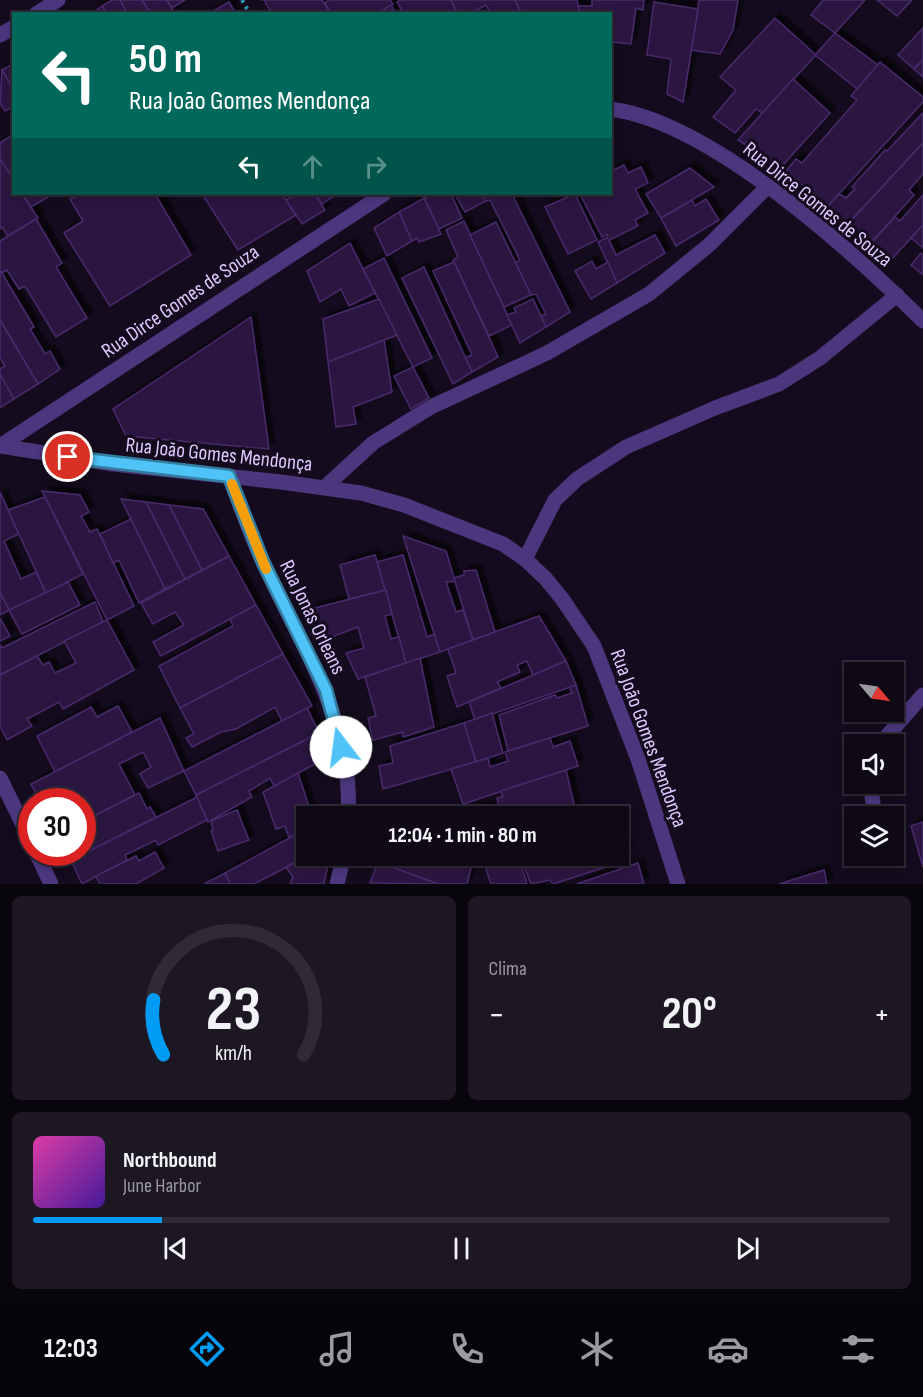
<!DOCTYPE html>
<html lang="pt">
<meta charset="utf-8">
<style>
:root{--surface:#0f0916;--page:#1d1723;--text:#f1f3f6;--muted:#9b9aa1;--line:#2f2a35;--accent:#009bf4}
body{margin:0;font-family:"Sofia Sans Condensed",sans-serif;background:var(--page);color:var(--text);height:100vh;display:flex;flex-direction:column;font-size:22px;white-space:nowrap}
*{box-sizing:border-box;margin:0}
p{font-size:20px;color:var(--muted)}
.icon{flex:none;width:33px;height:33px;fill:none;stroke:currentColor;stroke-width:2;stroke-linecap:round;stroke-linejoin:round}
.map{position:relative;height:884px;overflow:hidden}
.sheet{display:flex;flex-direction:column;gap:12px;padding:12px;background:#08050c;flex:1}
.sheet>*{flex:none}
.hud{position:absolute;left:12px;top:12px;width:600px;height:183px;border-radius:0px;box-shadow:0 3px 9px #0003,0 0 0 2px var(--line);background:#00695c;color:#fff;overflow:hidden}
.needle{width:39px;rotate:119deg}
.tools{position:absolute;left:844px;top:662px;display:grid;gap:12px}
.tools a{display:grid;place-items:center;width:60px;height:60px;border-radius:0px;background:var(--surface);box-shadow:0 3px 9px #0003,0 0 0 2px var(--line);font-size:30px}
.speed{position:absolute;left:18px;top:788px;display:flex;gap:12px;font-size:30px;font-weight:700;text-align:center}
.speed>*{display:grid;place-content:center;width:78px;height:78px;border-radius:50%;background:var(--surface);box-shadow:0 3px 9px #0003,0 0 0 2px var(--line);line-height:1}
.speed .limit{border:9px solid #d22;background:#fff;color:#111}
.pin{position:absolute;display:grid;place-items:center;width:51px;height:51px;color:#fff;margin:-26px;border:3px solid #fff;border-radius:50%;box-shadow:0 2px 6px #0007}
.me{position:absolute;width:66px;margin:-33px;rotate:345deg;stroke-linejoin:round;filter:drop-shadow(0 0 4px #0008)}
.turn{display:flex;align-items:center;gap:21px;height:126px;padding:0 18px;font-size:27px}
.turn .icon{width:78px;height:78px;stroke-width:2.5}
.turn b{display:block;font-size:42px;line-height:51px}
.lanes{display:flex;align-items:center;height:57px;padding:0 18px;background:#0003;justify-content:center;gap:30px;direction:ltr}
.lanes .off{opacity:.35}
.big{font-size:45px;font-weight:700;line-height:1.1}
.sheet .card{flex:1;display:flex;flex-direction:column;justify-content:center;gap:9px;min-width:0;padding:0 21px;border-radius:9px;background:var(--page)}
.sheet .dial{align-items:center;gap:0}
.dial svg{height:156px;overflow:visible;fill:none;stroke:var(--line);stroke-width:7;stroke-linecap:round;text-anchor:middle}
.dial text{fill:var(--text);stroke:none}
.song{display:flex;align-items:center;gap:18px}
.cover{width:72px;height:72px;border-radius:9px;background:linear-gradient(135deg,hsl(320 70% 55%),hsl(260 70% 35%))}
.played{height:6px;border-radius:3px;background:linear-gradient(90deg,var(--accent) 15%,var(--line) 15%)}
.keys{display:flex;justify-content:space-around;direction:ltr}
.heat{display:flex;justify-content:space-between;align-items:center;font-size:33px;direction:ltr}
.sheet .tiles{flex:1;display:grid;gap:12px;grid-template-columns:1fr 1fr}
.card:last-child{grid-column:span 2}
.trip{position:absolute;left:296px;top:806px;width:333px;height:60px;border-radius:0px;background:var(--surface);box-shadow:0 3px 9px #0003,0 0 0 2px var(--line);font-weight:700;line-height:60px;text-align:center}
.menu{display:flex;height:96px;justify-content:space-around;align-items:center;background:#060409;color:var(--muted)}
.menu .icon{width:42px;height:42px}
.menu .on{color:var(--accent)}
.menu b{font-size:27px;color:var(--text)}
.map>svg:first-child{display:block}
.building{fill:#2a183f;stroke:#482a6b;stroke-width:1.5;filter:url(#shadow)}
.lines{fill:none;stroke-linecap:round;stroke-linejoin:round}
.path{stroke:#2d95b0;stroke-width:4;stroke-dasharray:3 4.5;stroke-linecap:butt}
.minor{stroke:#4c377e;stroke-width:15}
.route-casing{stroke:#337fa1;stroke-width:15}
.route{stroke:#4fc3f7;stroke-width:10}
.slow{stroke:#f59e0b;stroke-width:10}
.labels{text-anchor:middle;stroke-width:6;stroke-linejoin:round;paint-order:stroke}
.street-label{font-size:21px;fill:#dec9ff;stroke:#140c1e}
</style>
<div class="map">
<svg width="923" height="884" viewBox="0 0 923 884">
<defs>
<filter id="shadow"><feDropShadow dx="5.5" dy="-5.5" stdDeviation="1.5" flood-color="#0009"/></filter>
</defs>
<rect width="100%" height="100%" fill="#140c1e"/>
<g class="building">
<polygon points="112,0 120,0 128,14 107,14 102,6"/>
<polygon points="120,0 142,0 151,14 128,14"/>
<polygon points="142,0 167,0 175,14 151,14"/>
<polygon points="167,0 185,0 172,8"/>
<polygon points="261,0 322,0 331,14 272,14 264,0"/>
<polygon points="329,0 390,0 393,4 377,14 331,14 325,3"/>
<polygon points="400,0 451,0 458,14 404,14 397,2"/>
<polygon points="451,0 515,0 522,14 491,14 486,5 470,14 458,14"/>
<polygon points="515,0 577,0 580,14 522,14"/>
<polygon points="592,0 644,0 643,10 636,8 631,44 613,42 610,38 610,14 580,14 578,6 592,6"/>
<polygon points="699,0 738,0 733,30 720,54 691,50"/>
<polygon points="823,0 865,0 835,33 811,15"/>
<polygon points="877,0 912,0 897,16"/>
<polygon points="229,2 236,14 208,14"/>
<polygon points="654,2 698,9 683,102 667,94 671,59 647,55"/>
<polygon points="391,5 396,14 377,14"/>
<polygon points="102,6 107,14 91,14"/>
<polygon points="775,18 816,55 762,113 756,109 735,133 713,117 736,90 720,77"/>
<polygon points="923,28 923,60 914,69 898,55"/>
<polygon points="835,33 878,65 857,89 815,55"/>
<polygon points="923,60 923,77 914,69"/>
<polygon points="880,62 923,97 923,102 828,206 786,171 796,159 802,163 857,100 851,96"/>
<polygon points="14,63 14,90 2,70"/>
<polygon points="2,70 14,90 14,106 5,111 0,103"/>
<polygon points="793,79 830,113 781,167 738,140"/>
<polygon points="923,113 923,143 847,225 828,206 839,194 846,198 855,189 852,187 885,150 887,151"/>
<polygon points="14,134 14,180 0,159 0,143"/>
<polygon points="923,143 923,174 909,190 914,195 868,246 847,225"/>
<polygon points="0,159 14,180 14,194 22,194 38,218 8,236 2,227 0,229"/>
<polygon points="624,165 628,173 641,167 648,183 635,189 648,213 635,220 638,226 609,240 616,255 655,235 665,253 617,283 598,242 608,237 607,234 602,237 580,194 610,194 610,172"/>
<polygon points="690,168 714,187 661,218 646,194"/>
<polygon points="22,194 53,194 31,207"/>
<polygon points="78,194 155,194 191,255 110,306 64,233 83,221 70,199"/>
<polygon points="202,194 282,194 296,215 238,250"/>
<polygon points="288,194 315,194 325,210 302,224 286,200 291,197"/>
<polygon points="319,194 337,194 322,204 316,195"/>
<polygon points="433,194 451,194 462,218 439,229 424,198"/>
<polygon points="455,194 482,194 486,201 465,212"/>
<polygon points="482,194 512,194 570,312 546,327 541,316 546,314 536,294 531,295 515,263 520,260 490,200 486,201"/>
<polygon points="575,194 597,240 568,254 545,207"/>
<polygon points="923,195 923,225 891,260 872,242 895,217 900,221"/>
<polygon points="424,198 441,234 419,242 418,238 412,241 399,212"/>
<polygon points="706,199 719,220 676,246 661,218 692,200 695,206"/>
<polygon points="399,212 412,241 387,256 374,228"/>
<polygon points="36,219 62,263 56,267 87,318 56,337 25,286 19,289 7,270 1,273 0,270 0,241"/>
<polygon points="464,221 512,325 489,336 453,260 458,257 446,230"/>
<polygon points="496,222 531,295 504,307 470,235"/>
<polygon points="923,225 923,248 911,238"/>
<polygon points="350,243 375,293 349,306 341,289 320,302 307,271"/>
<polygon points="921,253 923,255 923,275 911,265"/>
<polygon points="384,258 432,358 413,367 363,269"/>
<polygon points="592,261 596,269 608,262 617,283 591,299 575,271"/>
<polygon points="454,262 498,357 472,372 465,358 472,355 433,271"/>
<polygon points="424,267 472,372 453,384 402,278"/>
<polygon points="0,270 34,327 30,329 45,354 50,351 60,369 38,384 0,320"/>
<polygon points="379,299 397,335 328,362 323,319"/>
<polygon points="533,299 546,327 520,343 507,315 516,312 514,308"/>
<polygon points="251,317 269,449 126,436 113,409"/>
<polygon points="0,320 38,384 14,399 0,374 0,369 5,366 0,358"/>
<polygon points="384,340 392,392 353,407 356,424 336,427 328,362"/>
<polygon points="413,367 429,398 411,409 394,376"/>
<polygon points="0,374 14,399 0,408"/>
<polygon points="42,491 80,495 89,512 81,516 90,532 97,529 134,606 107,620"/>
<polygon points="0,492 19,534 4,541 21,579 36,572 46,593 9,610 0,592"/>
<polygon points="45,497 83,574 46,593 8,510"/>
<polygon points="121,499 146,502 185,579 165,589"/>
<polygon points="146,502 169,505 202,570 185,579"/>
<polygon points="169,505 203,509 229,556 202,570"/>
<polygon points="131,519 165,589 139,603 119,560 113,563 100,534"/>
<polygon points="403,536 446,551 455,581 446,582 456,612 463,610 473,640 440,652"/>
<polygon points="375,555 386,590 349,599 340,565"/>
<polygon points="403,555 427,637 434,634 440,652 406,663 377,562"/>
<polygon points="229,556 256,605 161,656 153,642 184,625 175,612 153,624 141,603"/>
<polygon points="476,570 495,632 473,640 454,578 464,575 464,571"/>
<polygon points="68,582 80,605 22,634 9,610"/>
<polygon points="386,590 392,614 385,616 391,639 399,637 406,663 358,679 346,653 364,648 358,627 326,639 311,609"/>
<polygon points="0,592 9,610 0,615"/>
<polygon points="95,602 103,622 0,675 0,645 2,648"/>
<polygon points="256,605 283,654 180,708 159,666 233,626 230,619"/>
<polygon points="539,616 566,661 533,675 527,661 517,665 520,672 497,682 501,688 457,707 447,676 456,673 448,649"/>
<polygon points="0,618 10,636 0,641"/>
<polygon points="107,620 134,670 63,709 59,702 27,719 32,726 7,740 0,726 0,675 37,656 43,665 49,662 55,673 76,663 64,641"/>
<polygon points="283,654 312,706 282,721 275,707 236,729 221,732 192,747 186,738 194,734 180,708"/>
<polygon points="420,658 434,727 403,737 403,732 373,740 368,718 376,716 365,677"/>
<polygon points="566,661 576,685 475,720 469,702"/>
<polygon points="576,685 588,726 508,751 499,715 555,695 557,698 572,693 570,687"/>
<polygon points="118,706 132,732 55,772 37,736 91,707 97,717"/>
<polygon points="307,708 319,733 196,795 184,771"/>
<polygon points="492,713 503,753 476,762 464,723"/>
<polygon points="160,718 184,771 148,788 140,774 151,767 143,752 119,764 135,795 82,822 82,801 40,801 31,784"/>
<polygon points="464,723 476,762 383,789 379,766 393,763 390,746"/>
<polygon points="319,733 330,756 274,786 270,778 249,791 252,797 208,822 196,795"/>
<polygon points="550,738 553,747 570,741 578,766 463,804 451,769 488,758 490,767 508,761 505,752"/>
<polygon points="566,770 576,813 564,816 501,816 497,798 503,797 501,791"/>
<polygon points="298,773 312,816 306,816 306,829 289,838 285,826 276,829 263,792"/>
<polygon points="139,793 147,809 150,807 156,817 94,849 82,828 82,822"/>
<polygon points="197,797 207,820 158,845 156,840 125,855 127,860 82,884 71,860"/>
<polygon points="490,806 492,816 467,816 465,811"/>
<polygon points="237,810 249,840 218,851 211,831 213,830 211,821"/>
<polygon points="923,822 923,867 911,826"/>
<polygon points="618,823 628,853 603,861 606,867 553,884 550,880 531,884 520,855 618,855"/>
<polygon points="306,829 306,855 310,855 254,884 230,884 225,873"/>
<polygon points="155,852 164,868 136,884 100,884 96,876 136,856 139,861"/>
<polygon points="310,855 330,855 324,884 290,884 293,877 286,867"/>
<polygon points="380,855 444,860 474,857 467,884 438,884 378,862"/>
<polygon points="405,855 481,855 482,857 444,860"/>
<polygon points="488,855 518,855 527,884 491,884 482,857"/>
<polygon points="378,862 438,884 370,883"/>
<polygon points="638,863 644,884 577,884 632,865"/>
<polygon points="824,870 827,884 779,884"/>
<polygon points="225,873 230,884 204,884"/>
</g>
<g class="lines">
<polyline class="path" points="242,0 250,14"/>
<g class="minor">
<polyline points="36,14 58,0"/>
<polyline points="0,35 14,27"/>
<path d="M610,109C710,121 852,251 923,321"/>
<polyline points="0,446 113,464 281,482 361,493 404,505 503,544 526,560 546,579 563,600 594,646 638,759 678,884"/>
<polyline points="0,446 384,194"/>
<path d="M229,476C240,505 250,534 263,562C300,643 354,723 348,816"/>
<polyline points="325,487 373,443 431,407 547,353 649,294 709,245 768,186"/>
<polyline points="525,559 555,500 577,479 626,447 715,408 779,384 820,358 897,295"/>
<polyline points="880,744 923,695"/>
<polyline points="0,778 32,843"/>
<polyline points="870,783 875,816"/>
<polyline points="36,852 51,884"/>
<polyline points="337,884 344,855"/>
</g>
</g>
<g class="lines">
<g class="route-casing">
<polyline id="route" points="68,457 229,476 263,562 326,690 341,747"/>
</g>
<use href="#route" class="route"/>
<polyline class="slow" points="232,484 266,569"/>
</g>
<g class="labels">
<g class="street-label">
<text transform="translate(818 204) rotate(39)" y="7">Rua Dirce Gomes de Souza</text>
<text transform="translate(180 301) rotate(-34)" y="7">Rua Dirce Gomes de Souza</text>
<text transform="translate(219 454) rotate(6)" y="7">Rua João Gomes Mendonça</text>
<text transform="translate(313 617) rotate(64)" y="7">Rua Jonas Orleans</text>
<text transform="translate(649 738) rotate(70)" y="7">Rua João Gomes Mendonça</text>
</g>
</g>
</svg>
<div class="tools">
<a><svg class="needle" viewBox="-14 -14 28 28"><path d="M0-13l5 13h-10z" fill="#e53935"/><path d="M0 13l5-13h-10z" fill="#9b9aa1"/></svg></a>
<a><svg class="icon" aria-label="sound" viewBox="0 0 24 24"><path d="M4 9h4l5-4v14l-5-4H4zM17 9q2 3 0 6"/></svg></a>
<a><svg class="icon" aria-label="layers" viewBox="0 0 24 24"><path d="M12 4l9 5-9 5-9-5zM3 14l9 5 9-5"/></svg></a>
</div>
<div class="speed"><div class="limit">30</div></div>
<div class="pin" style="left:68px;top:457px;background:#d93025"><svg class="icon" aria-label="arrive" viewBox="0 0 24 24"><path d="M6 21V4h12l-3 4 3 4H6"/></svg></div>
<svg class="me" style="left:341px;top:747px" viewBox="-20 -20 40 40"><circle r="19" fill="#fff"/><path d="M0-13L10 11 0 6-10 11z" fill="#4fc3f7"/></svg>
<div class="trip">12:04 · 1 min · 80 m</div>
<div class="hud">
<div class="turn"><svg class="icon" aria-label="left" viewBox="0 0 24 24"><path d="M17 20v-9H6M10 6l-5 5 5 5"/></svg><div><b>50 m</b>Rua João Gomes Mendonça</div></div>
<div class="lanes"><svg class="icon" aria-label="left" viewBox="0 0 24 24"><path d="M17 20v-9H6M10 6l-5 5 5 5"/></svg><svg class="icon off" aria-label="ahead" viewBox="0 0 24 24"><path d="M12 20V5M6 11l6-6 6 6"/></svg><svg class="icon off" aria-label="right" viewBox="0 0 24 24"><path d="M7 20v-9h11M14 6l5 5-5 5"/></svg></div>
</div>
</div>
<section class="sheet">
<div class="tiles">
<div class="card dial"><svg viewBox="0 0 100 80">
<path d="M14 69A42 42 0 1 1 86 69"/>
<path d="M14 69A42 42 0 0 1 9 41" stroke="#009bf4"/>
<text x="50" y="56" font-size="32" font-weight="700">23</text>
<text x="50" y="72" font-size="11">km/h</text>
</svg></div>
<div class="card"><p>Clima</p>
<div class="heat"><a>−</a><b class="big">20°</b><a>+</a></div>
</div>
<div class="card">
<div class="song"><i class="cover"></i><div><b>Northbound</b><p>June Harbor</p></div></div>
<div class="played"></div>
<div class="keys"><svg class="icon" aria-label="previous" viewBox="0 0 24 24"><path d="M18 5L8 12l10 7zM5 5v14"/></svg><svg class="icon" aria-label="pause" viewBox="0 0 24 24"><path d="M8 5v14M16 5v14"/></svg><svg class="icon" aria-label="next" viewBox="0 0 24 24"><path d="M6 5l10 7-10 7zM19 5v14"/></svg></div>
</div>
</div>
</section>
<nav class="menu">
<b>12:03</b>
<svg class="icon on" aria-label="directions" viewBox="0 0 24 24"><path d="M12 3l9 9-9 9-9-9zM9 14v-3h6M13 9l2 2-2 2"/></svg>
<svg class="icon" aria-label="music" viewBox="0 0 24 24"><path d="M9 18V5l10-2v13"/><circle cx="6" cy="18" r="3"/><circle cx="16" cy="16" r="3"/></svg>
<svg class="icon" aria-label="phone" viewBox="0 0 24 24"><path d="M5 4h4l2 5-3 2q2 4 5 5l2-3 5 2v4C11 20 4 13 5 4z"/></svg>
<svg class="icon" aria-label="climate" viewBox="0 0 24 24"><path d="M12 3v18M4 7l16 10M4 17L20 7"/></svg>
<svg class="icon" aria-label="car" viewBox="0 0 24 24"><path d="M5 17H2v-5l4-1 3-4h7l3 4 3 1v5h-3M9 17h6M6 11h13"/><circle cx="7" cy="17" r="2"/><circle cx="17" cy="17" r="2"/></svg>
<svg class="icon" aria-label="filters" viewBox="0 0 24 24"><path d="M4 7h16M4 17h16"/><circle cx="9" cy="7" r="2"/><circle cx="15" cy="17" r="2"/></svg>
</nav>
